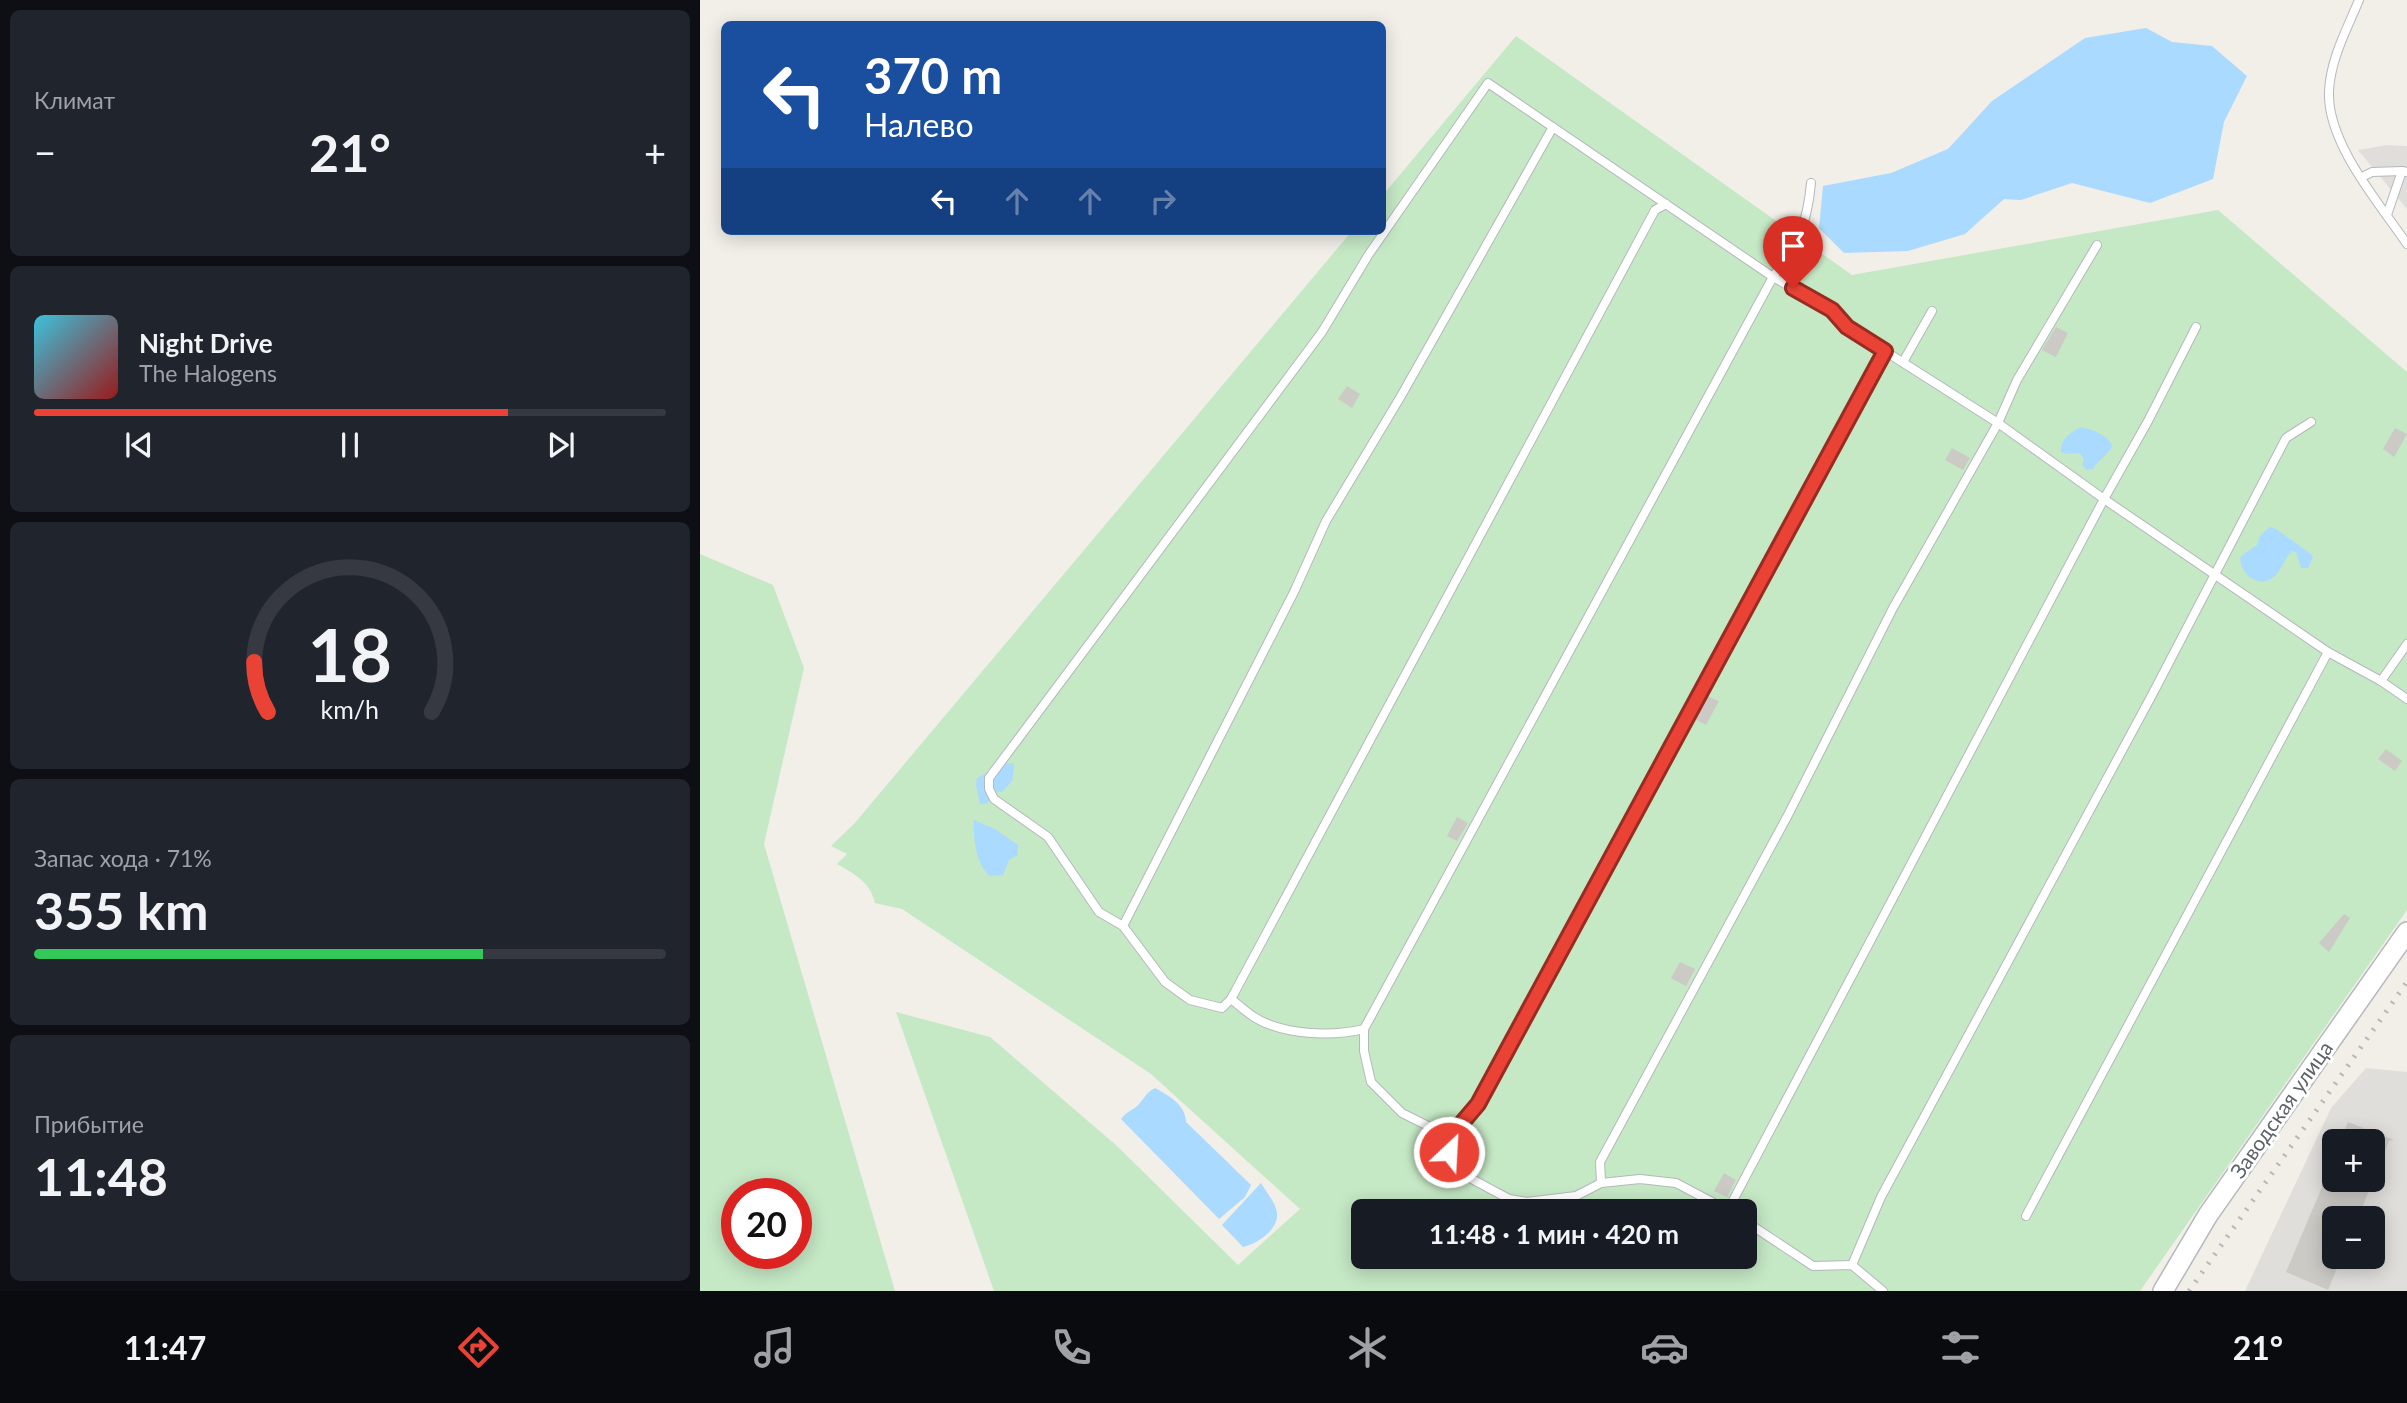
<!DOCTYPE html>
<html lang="ru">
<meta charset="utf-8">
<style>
:root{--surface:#171b24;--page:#20242c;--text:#f1f3f6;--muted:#9ea1a6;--line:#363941;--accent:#ea4335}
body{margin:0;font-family:Lato,sans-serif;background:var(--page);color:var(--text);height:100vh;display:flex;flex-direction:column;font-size:26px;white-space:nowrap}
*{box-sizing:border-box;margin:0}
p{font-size:23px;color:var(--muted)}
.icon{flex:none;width:38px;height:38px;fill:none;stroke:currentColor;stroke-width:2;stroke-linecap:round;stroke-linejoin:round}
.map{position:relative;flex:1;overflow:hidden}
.details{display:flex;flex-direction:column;gap:10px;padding:10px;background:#0d0f14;width:700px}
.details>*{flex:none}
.banner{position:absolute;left:21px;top:21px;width:665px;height:214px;border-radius:10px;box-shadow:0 4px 18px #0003;background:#1a4fa0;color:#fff;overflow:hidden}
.buttons{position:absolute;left:1622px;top:1129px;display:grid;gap:14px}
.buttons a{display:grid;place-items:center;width:63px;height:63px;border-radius:10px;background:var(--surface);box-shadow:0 4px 18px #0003;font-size:35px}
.speed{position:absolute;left:21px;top:1178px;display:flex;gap:14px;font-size:35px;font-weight:700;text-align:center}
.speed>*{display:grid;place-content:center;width:91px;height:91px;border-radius:50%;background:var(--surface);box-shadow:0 4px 18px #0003;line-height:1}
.speed .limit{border:10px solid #d22;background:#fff;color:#111}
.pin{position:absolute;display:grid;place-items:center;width:60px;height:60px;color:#fff;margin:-72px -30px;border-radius:50% 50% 50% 0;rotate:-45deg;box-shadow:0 0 7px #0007}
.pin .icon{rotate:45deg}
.me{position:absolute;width:77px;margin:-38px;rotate:25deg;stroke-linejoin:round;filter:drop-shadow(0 0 5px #0008)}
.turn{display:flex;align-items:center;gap:24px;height:147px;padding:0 28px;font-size:32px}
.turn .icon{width:91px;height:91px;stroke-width:2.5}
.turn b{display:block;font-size:49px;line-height:60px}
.lanes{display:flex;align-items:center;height:66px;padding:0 28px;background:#0003;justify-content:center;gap:35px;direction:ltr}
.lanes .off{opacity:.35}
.big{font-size:52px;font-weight:700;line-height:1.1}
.details .card{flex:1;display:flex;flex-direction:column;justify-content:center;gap:10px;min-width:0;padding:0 24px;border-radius:10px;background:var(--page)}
.details .dial{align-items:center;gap:0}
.dial svg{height:182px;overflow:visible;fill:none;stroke:var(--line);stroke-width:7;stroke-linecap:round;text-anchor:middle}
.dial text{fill:var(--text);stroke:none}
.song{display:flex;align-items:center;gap:21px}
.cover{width:84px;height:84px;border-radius:10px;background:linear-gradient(135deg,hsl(190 70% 55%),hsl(0 70% 35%))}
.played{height:7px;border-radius:4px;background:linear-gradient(90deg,var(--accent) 75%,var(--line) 75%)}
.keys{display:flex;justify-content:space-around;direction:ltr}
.heat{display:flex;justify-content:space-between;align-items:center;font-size:38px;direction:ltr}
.charge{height:10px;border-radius:5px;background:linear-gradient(90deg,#34c759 71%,var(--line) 0)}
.trip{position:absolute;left:651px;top:1199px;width:406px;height:70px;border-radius:10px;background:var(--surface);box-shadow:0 4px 18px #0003;font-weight:700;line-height:70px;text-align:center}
.tab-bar{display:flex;height:112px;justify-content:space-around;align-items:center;background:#090b0e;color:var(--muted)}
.tab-bar .icon{width:49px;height:49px}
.tab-bar .active{color:var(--accent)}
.tab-bar b{font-size:32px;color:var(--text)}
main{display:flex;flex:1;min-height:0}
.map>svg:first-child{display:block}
.industrial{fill:#e0deda;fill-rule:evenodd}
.green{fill:#c5e8c5;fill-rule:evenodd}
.water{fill:#aadaff}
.building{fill:#cccac5}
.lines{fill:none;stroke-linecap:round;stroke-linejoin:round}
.service-casing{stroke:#b5b8bc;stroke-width:10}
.tertiary-casing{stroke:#b5b8bc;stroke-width:22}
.service{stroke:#fff;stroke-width:8}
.tertiary{stroke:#fff;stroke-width:19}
.rail{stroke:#b6b7b8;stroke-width:5;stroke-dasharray:2 9;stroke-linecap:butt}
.route-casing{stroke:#982c22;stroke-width:18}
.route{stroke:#ea4335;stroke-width:12}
.labels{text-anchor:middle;stroke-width:6;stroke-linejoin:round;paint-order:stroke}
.street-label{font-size:21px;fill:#5f6368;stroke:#fff}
</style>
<main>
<section class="details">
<div class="card"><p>Климат</p>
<div class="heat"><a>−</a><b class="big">21°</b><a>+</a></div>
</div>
<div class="card">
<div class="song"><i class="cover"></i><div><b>Night Drive</b><p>The Halogens</p></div></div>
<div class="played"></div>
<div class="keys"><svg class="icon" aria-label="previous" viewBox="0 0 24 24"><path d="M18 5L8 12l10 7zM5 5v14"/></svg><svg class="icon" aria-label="pause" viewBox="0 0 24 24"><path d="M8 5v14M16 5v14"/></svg><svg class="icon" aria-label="next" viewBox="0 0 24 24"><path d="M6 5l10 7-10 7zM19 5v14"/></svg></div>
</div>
<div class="card dial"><svg viewBox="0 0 100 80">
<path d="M14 69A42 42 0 1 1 86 69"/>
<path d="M14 69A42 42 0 0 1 8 47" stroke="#ea4335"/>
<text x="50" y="56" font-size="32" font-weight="700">18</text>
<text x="50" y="72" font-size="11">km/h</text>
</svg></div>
<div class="card"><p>Запас хода · 71%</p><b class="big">355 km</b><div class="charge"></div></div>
<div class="card"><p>Прибытие</p><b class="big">11:48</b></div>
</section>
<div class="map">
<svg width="1707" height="1291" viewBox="0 0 1707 1291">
<rect width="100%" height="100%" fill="#f1efe8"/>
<g class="industrial">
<polygon points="1687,145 1707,146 1707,209 1658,150"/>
<path d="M1666,1068L1707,1072V1291H1545L1631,1108ZM1634,1141H1673V1180H1634ZM1634,1218H1673V1256H1634Z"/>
</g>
<g class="green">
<path d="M816,36L1152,275L1518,210L1707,372V910L1440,1291H294L196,1012L290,1037L417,1146L538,1265L600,1209L451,1074L202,909L175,903C170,882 156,875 137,864L147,854L131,846L154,824L652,231H682L683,195ZM663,1211H1045V1256H663Z"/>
<path d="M0,554L73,585L104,668L64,844L195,1291H0ZM37,1194H96V1253H37Z"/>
</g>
<g class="water">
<polygon points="1446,28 1472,42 1512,46 1547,76 1524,122 1513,179 1450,203 1372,183 1321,200 1304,199 1265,234 1208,251 1144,253 1119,228 1123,186 1191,173 1248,149 1292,101 1385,38"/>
<path d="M1381,427C1393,430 1406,434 1412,445C1411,453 1398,460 1393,469L1387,470L1382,465L1384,459L1380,453L1367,454L1361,452C1361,438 1370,433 1381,427Z"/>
<path d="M1570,527L1576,529L1611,554L1613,557L1608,568H1601L1596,552L1592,551C1583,559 1581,577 1566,581C1551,584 1538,569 1541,556L1557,545L1560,536Z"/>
<polygon points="313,763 314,766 312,781 302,792 293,792 287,804 280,804 276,785 277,778 303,764"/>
<path d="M274,820L295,829L318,845V855L309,860L303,875L290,876C276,865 273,837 274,820Z"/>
<path d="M455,1088C468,1095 486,1105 486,1122L551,1185L545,1197L519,1219L421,1119C426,1112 431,1111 436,1107C444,1100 445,1093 455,1088Z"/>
<path d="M561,1183C566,1192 576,1203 577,1213C579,1230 556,1244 543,1247L522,1225Z"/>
</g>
<g class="building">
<polygon points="1356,327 1368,333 1356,357 1342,350"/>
<polygon points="647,386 660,394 652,408 638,399"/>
<polygon points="1695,428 1707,434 1694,457 1683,449"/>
<polygon points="1252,448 1270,458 1263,470 1245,460"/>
<polygon points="1007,696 1019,701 1006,725 995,719"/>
<polygon points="1686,749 1702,761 1695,771 1678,759"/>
<polygon points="757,817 768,823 757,841 747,836"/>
<polygon points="1644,914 1650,918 1629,952 1619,943"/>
<polygon points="980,962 995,969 986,986 971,978"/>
<polygon points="1648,1122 1694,1140 1689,1141 1658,1218 1634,1218 1634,1256 1642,1256 1628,1290 1586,1272 1625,1180 1673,1180 1673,1141 1640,1141"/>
<polygon points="1024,1173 1036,1180 1027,1197 1014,1191"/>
</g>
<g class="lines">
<g class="service-casing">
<g id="service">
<path d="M1659,0C1647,29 1630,60 1629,92C1627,143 1679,203 1707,244"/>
<path d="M853,127L701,396L626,521L594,592L423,926L465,982L490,1000L522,1008L531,999C539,1005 546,1012 554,1017C583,1035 631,1037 664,1029V1051L671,1082L702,1113L750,1137L749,1152L757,1171L809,1199L827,1202L876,1196L901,1183L940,1179L976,1183L1029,1211"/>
<polyline points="1662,177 1672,172 1702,171"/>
<polyline points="1687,215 1702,171 1707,172"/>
<polyline points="1203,362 1232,311"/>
<polyline points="1681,681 1707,644"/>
<polyline points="423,926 399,912 348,837 294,799 289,789 289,778 622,332 669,254 788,83 1073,277 1132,310 1147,327 1298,423 1404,499 1628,652 1681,681 1707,699"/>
<polyline points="531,999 955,210 966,204"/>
<path d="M664,1029L1073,277C1098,242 1107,226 1111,183"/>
<polyline points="750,1137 778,1104 1185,351"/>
<polyline points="901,1183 900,1162 1088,815 1193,608 1298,423 1317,380 1397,245"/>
<polyline points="1028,1210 1404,499 1448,421 1496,327"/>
<polyline points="1326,1216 1628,652"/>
<polyline points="1045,1221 1113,1266 1152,1265 1183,1291"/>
<polyline points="1152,1265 1181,1197 1452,695 1586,438 1611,422"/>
</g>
</g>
<g class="tertiary-casing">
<polyline id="tertiary" points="1463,1291 1508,1215 1707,932"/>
</g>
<use href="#service" class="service"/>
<use href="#tertiary" class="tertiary"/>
<polyline class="rail" points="1489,1291 1707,982"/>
</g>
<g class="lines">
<g class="route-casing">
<polyline id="route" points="749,1152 750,1137 778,1104 1185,351 1147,327 1132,310 1093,288"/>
</g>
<use href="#route" class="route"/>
</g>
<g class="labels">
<g class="street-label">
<text transform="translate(1582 1110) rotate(-55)" y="7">Заводская улица</text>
</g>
</g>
</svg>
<div class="buttons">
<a>+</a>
<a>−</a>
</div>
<div class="speed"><div class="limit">20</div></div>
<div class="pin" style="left:1093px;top:288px;background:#d93025"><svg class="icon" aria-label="arrive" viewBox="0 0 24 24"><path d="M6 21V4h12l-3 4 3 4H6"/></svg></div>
<svg class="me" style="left:749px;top:1152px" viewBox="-20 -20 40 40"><circle r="17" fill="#ea4335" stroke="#fff" stroke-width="3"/><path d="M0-11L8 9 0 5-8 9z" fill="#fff"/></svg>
<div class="trip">11:48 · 1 мин · 420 m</div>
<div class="banner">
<div class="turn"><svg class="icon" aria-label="left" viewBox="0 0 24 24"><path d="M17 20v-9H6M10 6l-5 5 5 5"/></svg><div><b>370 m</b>Налево</div></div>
<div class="lanes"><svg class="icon" aria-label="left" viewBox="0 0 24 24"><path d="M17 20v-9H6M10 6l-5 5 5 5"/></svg><svg class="icon off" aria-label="ahead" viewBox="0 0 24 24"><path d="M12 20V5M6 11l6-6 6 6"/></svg><svg class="icon off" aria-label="ahead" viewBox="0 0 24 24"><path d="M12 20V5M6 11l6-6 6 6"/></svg><svg class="icon off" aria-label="right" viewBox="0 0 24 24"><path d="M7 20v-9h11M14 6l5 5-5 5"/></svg></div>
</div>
</div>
</main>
<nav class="tab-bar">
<b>11:47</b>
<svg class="icon active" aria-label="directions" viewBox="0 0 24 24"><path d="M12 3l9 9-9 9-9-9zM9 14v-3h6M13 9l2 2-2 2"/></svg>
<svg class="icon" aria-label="music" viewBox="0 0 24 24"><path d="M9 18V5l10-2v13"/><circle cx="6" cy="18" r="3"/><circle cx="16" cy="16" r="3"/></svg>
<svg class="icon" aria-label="phone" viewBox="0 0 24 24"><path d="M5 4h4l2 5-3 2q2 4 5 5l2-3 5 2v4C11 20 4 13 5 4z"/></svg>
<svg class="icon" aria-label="climate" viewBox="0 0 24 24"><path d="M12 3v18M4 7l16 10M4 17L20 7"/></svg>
<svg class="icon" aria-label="car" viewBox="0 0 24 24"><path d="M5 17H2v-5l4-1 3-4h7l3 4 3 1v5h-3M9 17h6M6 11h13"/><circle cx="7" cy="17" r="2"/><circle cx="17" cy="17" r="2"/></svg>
<svg class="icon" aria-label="filters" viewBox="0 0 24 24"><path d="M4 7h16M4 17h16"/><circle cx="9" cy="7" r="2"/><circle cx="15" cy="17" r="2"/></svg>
<b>21°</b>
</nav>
